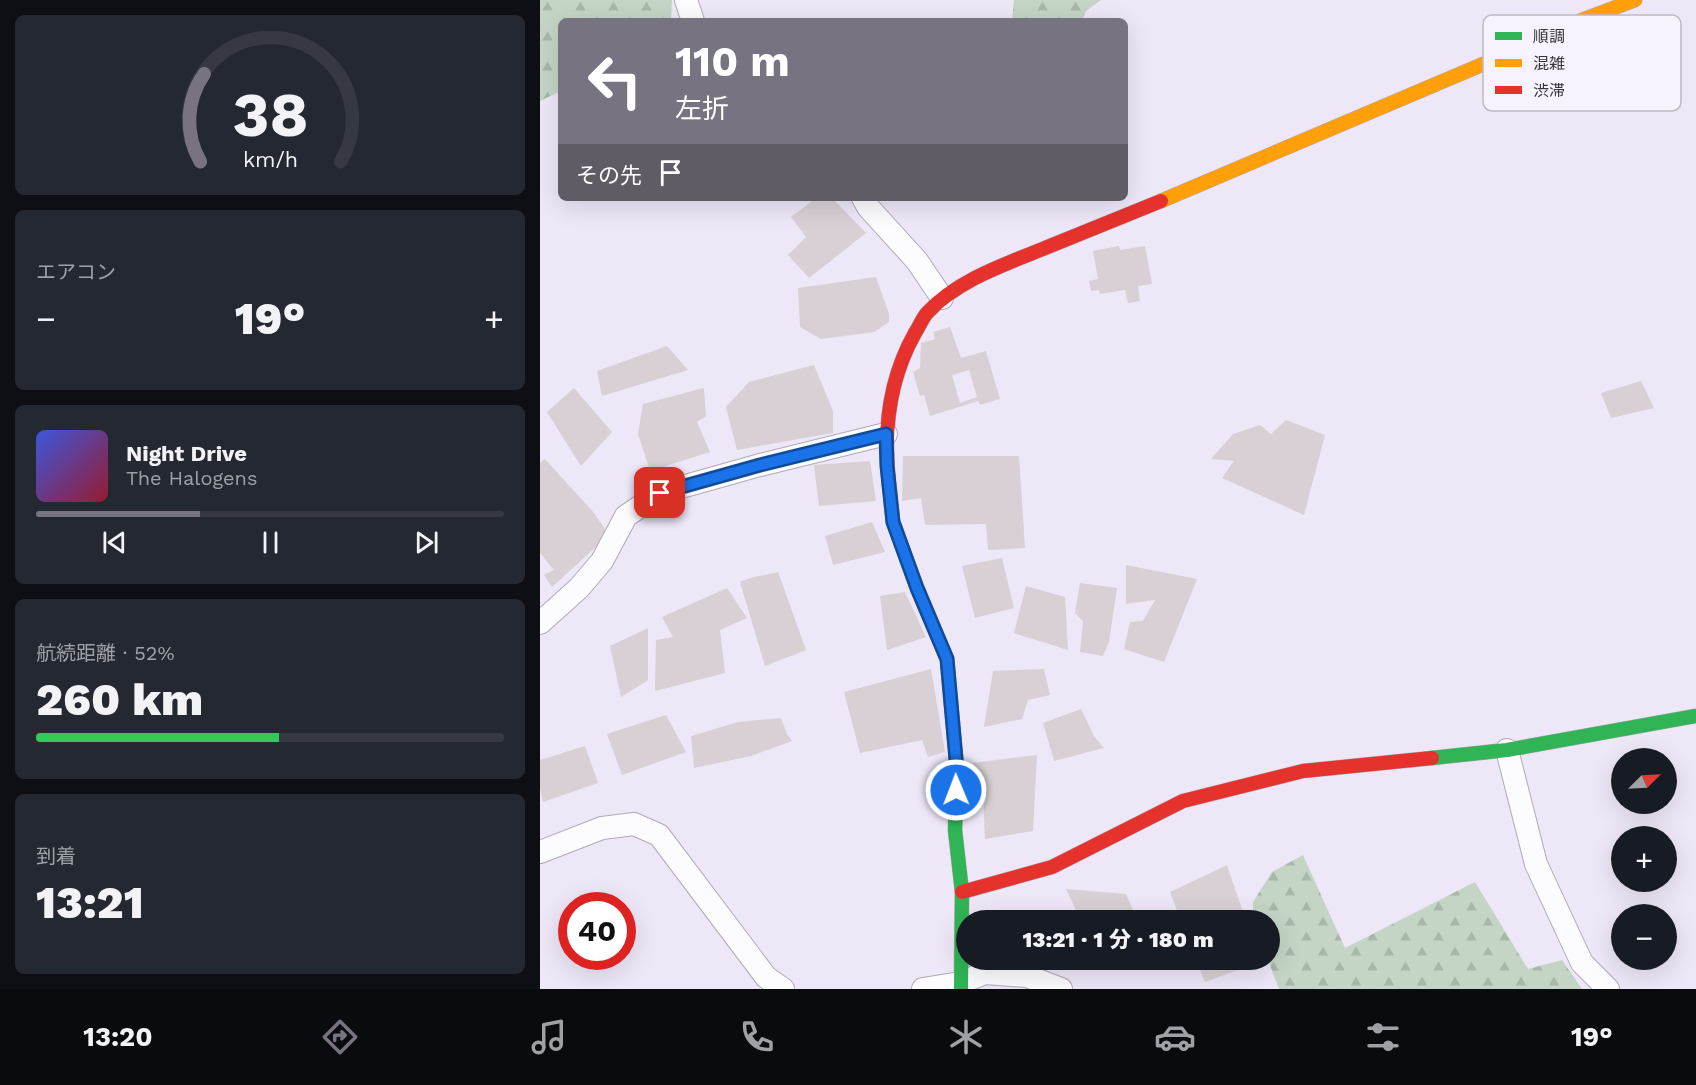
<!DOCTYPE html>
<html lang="ja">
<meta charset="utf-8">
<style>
:root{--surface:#171b24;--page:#242831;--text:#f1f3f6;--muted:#9ea1a6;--line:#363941;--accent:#787380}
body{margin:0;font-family:"Work Sans","Noto Sans JP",sans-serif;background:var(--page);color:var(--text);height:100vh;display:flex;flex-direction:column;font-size:22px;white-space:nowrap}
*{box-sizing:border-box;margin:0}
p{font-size:20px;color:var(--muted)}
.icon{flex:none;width:33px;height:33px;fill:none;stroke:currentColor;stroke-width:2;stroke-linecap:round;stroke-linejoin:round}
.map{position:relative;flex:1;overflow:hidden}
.panel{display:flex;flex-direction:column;gap:15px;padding:15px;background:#0d0f14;width:540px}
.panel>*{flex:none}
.guide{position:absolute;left:18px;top:18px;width:570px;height:183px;border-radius:9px;box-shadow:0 6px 24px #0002;background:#787380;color:#fff;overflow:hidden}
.needle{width:39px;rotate:66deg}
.tools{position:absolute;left:1071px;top:748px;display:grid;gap:12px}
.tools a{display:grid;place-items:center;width:66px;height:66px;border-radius:50%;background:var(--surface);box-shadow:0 6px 24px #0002;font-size:30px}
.speed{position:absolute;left:18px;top:892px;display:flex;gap:12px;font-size:30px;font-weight:700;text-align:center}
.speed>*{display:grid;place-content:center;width:78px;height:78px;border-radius:50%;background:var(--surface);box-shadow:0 6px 24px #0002;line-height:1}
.speed .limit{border:9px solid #d22;background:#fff;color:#111}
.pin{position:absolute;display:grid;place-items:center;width:51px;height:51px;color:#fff;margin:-26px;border-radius:12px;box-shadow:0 3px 9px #0006}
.me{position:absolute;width:66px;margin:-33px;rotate:359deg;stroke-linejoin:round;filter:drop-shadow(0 0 4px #0008)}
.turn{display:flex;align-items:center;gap:21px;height:126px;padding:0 18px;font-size:27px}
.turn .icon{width:78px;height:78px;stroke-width:2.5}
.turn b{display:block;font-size:42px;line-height:51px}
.then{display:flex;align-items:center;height:57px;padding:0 18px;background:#0003;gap:12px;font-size:22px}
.big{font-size:45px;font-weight:800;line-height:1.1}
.panel .card{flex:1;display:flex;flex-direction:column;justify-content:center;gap:9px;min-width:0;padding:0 21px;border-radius:9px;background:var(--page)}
.panel .dial{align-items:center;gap:0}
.dial svg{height:156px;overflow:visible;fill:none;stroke:var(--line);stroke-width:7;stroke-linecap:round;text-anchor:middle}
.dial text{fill:var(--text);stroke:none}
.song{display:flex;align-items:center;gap:18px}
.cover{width:72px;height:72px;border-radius:9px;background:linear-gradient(135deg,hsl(230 70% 55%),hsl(350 70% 35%))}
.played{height:6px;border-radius:3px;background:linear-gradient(90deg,var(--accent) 35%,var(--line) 35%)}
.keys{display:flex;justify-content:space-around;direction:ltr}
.heat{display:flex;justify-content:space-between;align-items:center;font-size:33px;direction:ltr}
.charge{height:9px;border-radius:4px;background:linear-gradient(90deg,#34c759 52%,var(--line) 0)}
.trip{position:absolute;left:416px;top:910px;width:324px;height:60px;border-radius:30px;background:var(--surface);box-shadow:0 6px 24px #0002;font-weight:800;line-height:60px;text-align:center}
.dock{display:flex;height:96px;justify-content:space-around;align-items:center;background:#090b0e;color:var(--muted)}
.dock .icon{width:42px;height:42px}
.dock .selected{color:var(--accent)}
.dock b{font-size:27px;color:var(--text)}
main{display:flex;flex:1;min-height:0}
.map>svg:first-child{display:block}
.forest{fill:url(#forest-firs)}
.building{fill:#d8d0d4;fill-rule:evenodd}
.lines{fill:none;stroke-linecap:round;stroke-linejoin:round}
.street-casing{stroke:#afaab7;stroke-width:24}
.fast-casing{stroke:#afaab7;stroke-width:15}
.slow-casing{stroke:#afaab7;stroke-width:15}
.jam-casing{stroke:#afaab7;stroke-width:15}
.street{stroke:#fcfbfe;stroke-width:22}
.fast{stroke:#30b455;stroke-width:14}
.slow{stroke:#ff9f0a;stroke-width:14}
.jam{stroke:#e5322d;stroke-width:14}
.route-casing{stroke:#114b97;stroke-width:15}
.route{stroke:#1a73e8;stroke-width:10}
.key{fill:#f6f2fe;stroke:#bdb9c5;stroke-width:1.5}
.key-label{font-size:16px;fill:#393540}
</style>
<main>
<section class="panel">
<div class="card dial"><svg viewBox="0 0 100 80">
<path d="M14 69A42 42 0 1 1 86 69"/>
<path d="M14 69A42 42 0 0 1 16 24" stroke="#787380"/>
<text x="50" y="56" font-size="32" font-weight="700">38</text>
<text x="50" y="72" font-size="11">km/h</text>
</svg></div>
<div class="card"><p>エアコン</p>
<div class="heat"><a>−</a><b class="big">19°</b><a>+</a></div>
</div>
<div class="card">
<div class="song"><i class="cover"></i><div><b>Night Drive</b><p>The Halogens</p></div></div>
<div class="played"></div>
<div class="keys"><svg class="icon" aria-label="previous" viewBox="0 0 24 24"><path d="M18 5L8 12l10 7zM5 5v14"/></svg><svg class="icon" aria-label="pause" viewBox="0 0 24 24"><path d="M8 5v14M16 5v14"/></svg><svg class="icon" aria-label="next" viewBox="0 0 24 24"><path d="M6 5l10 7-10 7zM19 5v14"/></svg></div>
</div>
<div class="card"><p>航続距離 · 52%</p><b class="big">260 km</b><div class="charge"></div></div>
<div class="card"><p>到着</p><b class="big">13:21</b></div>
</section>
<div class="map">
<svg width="1156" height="989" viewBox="0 0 1156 989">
<defs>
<pattern id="forest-firs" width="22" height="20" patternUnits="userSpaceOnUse" patternTransform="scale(1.5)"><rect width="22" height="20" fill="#c4d5c6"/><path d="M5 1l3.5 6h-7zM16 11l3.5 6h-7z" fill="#a9b7ab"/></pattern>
</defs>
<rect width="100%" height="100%" fill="#ede7f8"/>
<g class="forest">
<polygon points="0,0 132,0 131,21 21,21 21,91 0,101"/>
<polygon points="474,0 561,0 546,11 542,21 472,21"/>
<polygon points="763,855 805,948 935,882 988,969 1022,960 1042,989 739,989 728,960 729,921 713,921 713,902 732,872"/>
</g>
<g class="building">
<polygon points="276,198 292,198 326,233 269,278 248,255 266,237 251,217"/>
<polygon points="579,246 580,250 605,246 612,284 598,286 600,301 588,303 585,290 560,294 559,290 551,291 549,281 558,279 553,251"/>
<polygon points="336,277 349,314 349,322 334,332 281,339 260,327 258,288"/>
<path d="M410,327L421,358L446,351L460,399L440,405L438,401L390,416L384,395L380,396L373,372L380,368L381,343L395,339L393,332ZM429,370L437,397L420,403L412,375Z"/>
<polygon points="127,346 148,370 62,396 57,371"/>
<polygon points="274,365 293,411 293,433 197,450 186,407 209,382"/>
<polygon points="1101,381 1114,408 1071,418 1061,393"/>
<polygon points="34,388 72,432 41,466 7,412"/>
<polygon points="164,388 166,416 157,422 170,452 110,471 98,434 103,404"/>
<polygon points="746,420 785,435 764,515 682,478 694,461 671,459 693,434 720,425 731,434"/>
<polygon points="363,456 479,456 485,548 448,550 446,524 385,525 381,498 362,501"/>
<polygon points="5,459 54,513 69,535 12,587 4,575 14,570 0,553 0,463"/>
<polygon points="330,461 336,501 279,506 274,465"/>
<polygon points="332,522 345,552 293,565 285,536"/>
<polygon points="462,558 474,608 435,618 422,566"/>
<polygon points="586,565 657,579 624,662 584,649 590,622 603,621 615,600 586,604"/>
<polygon points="238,572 266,650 225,666 200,582 210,578"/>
<polygon points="540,583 577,588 569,642 563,656 540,652 543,621 535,613"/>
<polygon points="486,586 525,597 528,650 474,633"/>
<polygon points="187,588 207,618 180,630 185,673 115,691 116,640 133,637 122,617"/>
<polygon points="365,592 386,637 347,650 340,596"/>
<polygon points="108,628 108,680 81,697 70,646"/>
<polygon points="391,669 405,752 388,757 382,740 320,753 304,692"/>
<polygon points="504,669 510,695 488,700 482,719 444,727 453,671"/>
<polygon points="541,709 554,736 564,748 514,761 503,723"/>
<polygon points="126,715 146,752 82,775 67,734"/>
<polygon points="241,718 247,734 252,741 211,756 154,768 151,736 198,722"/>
<polygon points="45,746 58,783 3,802 0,788 0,760"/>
<polygon points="497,755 493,831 445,839 443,792 425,797 432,763"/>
<polygon points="687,865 706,921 641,921 630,892"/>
<polygon points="526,889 586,894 598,921 541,921"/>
<polygon points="558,960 614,960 615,962 561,966"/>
<polygon points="656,960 720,960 720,962 665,982"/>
</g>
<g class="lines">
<g class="street-casing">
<g id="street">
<polyline points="146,0 153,21"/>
<polyline points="323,198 328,207 377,261 402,298"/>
<polyline points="0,623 39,588 62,561 86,516 120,493 220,465 346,434"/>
<polyline points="967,750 996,864 1042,963 1068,989"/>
<polyline points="0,852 62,828 94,824 119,835 226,977 243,989"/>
<polyline points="383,989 420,983 445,973 487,976 521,989"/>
</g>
</g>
<g class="fast-casing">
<g id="fast">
<polyline points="349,484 353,522 377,588 407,659 417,770 415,830 422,892 421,989"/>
<polyline points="892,758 967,750 1156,716"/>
</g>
</g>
<g class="slow-casing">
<polyline id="slow" points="621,201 960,57 1042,20 1095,0"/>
</g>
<g class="jam-casing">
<g id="jam">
<path d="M349,484C343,431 349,379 375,333C379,327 382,319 387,313C418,279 469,263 510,246C547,231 584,216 621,201"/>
<polyline points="422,892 512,867 643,801 763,771 892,758"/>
</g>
</g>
<use href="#street" class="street"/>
<use href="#fast" class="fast"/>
<use href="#slow" class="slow"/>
<use href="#jam" class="jam"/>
</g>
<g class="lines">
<g class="route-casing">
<polyline id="route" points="120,493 220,465 346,434 347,466 353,522 377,588 407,659 417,770 416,790"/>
</g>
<use href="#route" class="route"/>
</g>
<rect x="943" y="15" width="198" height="96" rx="9" class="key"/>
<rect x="955" y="32" width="27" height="8" fill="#30b455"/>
<rect x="955" y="59" width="27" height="8" fill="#ff9f0a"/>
<rect x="955" y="86" width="27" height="8" fill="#e5322d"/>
<g class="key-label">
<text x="993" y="42">順調</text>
<text x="993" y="69">混雑</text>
<text x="993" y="96">渋滞</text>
</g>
</svg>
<div class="tools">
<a><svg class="needle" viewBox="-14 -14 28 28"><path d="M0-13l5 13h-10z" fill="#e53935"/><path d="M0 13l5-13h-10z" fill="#9ea1a6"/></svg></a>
<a>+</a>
<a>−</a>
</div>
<div class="speed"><div class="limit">40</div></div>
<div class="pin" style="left:120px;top:493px;background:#d93025"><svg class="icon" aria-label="arrive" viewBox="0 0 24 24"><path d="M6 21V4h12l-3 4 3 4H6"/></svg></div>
<svg class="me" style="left:416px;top:790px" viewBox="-20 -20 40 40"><circle r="17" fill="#1a73e8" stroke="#fff" stroke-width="3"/><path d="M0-11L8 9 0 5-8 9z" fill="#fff"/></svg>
<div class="trip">13:21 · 1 分 · 180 m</div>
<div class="guide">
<div class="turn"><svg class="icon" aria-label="left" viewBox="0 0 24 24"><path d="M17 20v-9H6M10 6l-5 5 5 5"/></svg><div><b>110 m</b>左折</div></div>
<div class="then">その先<svg class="icon" aria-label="arrive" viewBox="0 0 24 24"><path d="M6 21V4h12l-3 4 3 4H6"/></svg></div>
</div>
</div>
</main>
<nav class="dock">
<b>13:20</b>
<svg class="icon selected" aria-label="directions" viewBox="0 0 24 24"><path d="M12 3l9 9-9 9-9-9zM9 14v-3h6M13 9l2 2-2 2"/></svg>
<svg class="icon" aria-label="music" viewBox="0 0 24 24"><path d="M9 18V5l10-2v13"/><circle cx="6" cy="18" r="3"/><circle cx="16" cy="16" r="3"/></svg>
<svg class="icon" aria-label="phone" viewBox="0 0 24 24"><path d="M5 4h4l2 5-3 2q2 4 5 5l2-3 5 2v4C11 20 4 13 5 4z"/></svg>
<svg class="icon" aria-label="climate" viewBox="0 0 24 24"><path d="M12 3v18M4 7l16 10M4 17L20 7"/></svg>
<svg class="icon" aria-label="car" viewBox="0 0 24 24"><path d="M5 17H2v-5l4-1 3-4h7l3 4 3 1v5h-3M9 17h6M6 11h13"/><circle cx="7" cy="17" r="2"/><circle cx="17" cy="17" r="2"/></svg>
<svg class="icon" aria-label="filters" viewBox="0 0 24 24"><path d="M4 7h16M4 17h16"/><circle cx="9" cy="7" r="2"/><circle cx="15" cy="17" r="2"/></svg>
<b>19°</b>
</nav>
